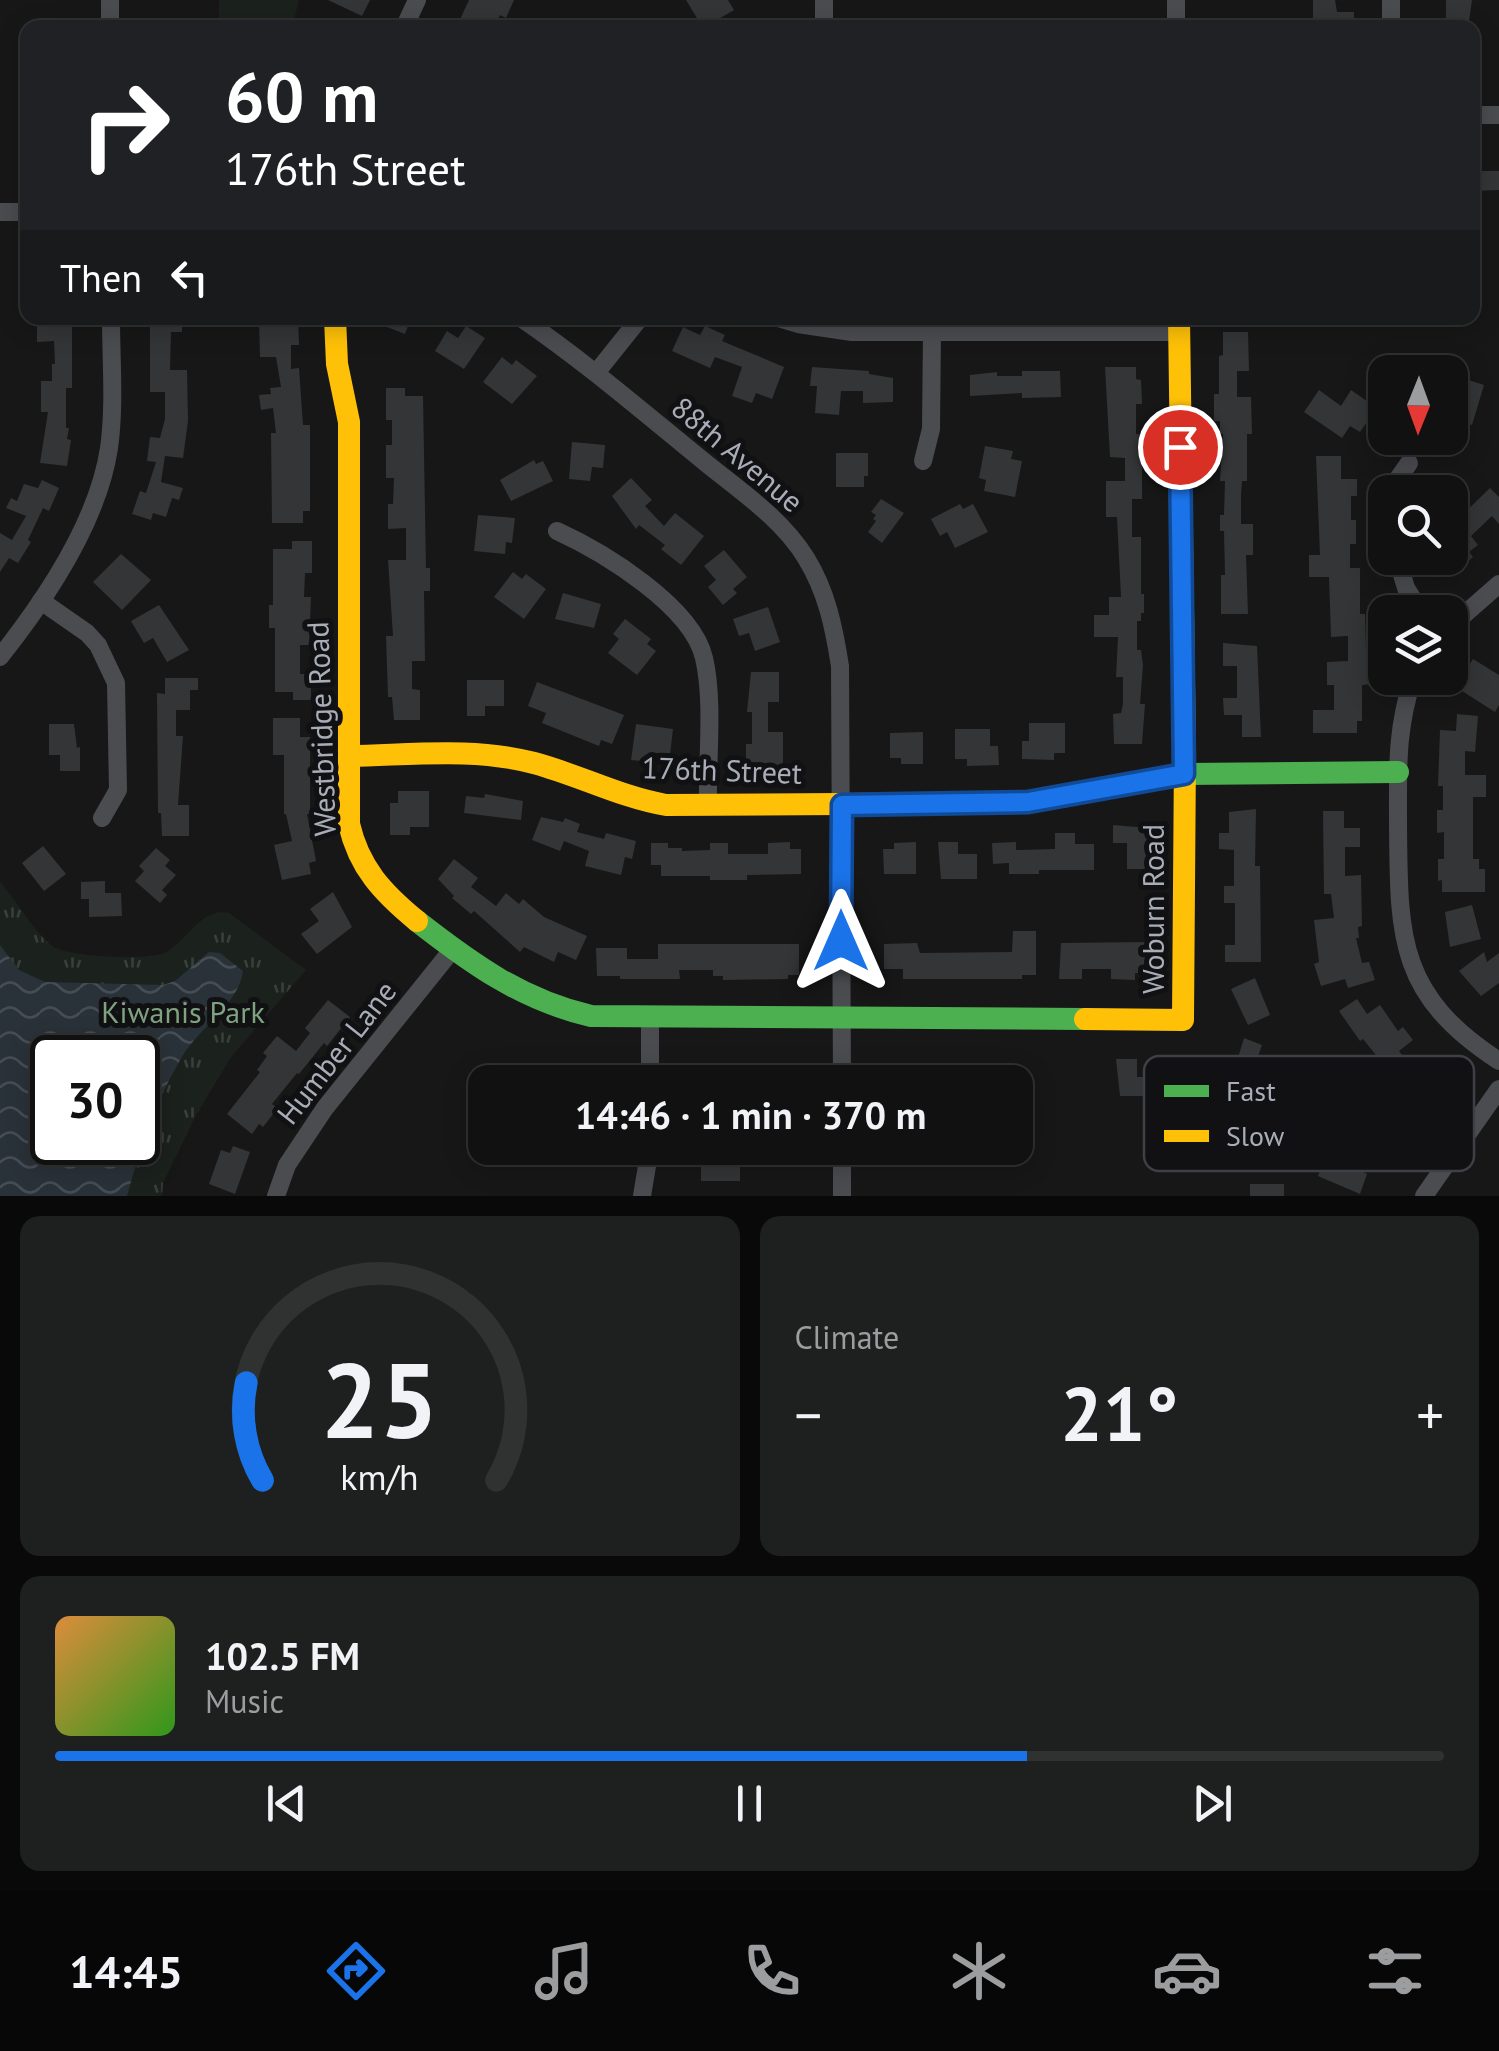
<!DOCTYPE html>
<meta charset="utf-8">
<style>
:root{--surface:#111;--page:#1e1f1f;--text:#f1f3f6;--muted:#9c9d9f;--line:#303131;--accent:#1a73e8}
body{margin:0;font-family:"PT Sans",sans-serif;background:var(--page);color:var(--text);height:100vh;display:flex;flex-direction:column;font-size:38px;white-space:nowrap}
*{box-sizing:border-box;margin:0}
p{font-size:32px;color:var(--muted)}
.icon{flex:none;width:55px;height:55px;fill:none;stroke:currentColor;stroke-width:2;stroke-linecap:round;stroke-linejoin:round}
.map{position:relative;height:1196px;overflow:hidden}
.panel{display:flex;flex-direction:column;gap:20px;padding:20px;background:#090909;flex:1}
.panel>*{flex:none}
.guide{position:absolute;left:20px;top:20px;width:1460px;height:305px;border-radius:20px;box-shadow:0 5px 25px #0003,0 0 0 2px var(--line);background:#202124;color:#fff;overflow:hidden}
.needle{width:65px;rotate:181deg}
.controls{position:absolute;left:1368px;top:355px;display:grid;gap:20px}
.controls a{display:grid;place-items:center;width:100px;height:100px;border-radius:20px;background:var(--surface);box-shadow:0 5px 25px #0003,0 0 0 2px var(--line);font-size:50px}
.speed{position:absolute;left:30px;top:1035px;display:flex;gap:20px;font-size:50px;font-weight:700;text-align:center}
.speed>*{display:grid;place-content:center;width:130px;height:130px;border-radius:50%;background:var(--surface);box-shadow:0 5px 25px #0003,0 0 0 2px var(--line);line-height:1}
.speed .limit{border:5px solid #111;border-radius:15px;background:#fff;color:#111}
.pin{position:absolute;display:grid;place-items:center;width:85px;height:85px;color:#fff;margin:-42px;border:5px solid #fff;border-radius:50%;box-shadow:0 2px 10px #0007}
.me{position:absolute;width:110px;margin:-55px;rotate:0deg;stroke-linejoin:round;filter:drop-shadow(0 0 8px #0008)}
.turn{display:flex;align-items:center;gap:35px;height:210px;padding:0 40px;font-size:45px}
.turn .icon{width:130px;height:130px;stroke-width:2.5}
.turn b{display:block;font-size:70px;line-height:85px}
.then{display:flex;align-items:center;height:95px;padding:0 40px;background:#0003;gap:20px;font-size:38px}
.big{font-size:75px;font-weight:600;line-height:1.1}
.panel .widget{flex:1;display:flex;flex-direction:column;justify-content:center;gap:15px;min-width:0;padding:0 35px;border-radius:20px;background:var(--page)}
.panel .dial{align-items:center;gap:0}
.dial svg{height:260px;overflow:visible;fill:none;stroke:var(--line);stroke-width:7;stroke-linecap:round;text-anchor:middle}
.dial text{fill:var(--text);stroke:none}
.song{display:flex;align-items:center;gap:30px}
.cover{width:120px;height:120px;border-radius:15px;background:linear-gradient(135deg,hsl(30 70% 55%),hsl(110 70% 35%))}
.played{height:10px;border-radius:5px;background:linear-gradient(90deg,var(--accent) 70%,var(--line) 70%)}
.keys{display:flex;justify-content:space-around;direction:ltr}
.heat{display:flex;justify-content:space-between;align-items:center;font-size:55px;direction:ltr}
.panel .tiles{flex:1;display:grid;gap:20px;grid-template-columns:1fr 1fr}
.widget:last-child{grid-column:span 2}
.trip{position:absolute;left:468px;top:1065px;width:565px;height:100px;border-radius:20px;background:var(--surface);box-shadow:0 5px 25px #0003,0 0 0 2px var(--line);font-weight:600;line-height:100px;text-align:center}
.menu{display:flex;height:160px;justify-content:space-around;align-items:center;background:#070707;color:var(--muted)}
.menu .icon{width:70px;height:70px}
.menu .current{color:var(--accent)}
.menu b{font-size:45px;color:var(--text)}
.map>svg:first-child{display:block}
.grass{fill:#1b211c}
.park{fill:url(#park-tufts);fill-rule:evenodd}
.water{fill:url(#water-waves);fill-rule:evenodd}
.building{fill:#343537}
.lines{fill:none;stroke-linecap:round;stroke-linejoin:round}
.street{stroke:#4b4c50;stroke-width:18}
.fast{stroke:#4caf50;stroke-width:22}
.slow{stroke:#ffc107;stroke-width:22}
.route-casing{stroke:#114b97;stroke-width:25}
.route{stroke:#1a73e8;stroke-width:18}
.labels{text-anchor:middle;stroke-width:10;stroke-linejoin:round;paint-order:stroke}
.street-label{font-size:30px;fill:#a8adb8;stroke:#111113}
.park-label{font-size:30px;fill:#7fa381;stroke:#111113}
.key{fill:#111113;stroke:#3e4045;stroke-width:2.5}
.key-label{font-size:28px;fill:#a8adb8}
</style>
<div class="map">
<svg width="1499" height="1196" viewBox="0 0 1499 1196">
<defs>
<pattern id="park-tufts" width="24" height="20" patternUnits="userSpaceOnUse" patternTransform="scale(2.5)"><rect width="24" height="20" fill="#1b211c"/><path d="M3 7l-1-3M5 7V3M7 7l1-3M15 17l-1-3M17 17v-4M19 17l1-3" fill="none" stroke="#393f3b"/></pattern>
<pattern id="water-waves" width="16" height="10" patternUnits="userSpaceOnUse" patternTransform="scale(2.5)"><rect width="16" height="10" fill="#2a3239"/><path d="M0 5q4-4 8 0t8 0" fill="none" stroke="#464d54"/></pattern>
</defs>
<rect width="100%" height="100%" fill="#171717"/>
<polygon class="grass" points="219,0 299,0 292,28 219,27"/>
<path class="park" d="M0,882C17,900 35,935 54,947C69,957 152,961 167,952C188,939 202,907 229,913L306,970L231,1057L196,1115L163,1183L162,1196H0ZM52,1058H138V1142H52Z"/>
<path class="water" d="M0,945L19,970L45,982L163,985L175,981L209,952L220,953L243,971C239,1003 202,1026 185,1052C157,1097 141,1146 127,1196H0ZM52,1058H138V1142H52Z"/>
<g class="building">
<polygon points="328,0 370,0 362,16"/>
<polygon points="469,0 514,0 506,18 500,15 494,28 456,28"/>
<polygon points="686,0 728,0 734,10 703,28"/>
<polygon points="1313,0 1335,0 1337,12 1354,12 1354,28 1313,28"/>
<polygon points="1446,0 1472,0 1468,28 1446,28"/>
<polygon points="1472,171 1499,171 1499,190 1472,191"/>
<polygon points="37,318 72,318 72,388 66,388 66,428 69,428 67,439 71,440 67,466 40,463 48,412 41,412 41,381 52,381 52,364 55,364 54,341 37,342"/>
<polygon points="154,318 182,318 182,332 171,332 170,370 187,370 188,421 183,458 165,456 161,482 183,488 179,500 172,498 166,517 153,513 151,520 132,514 140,491 146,493 156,462 147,461 150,437 160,438 165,419 165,392 150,392 150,325 154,325"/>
<polygon points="278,318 298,318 299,345 291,345 291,369 299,368 303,425 310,425 310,511 303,511 303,523 272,523 271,433 276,433 273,408 261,410 259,395 271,394 270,388 281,387 276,357 260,357 259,321 278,321"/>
<polygon points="364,318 411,318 405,334"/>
<polygon points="466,326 485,338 464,369 435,351 447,331 458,338"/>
<polygon points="705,326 725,335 722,341 784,367 772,399 756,393 752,403 732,396 742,367 715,357 710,368 672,351 683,327 700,335"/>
<polygon points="1223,332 1248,332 1249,371 1237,371 1237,397 1251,397 1252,434 1247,434 1247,481 1242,481 1241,496 1241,524 1253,524 1253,555 1246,555 1248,614 1221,614 1221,575 1225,575 1224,531 1220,531 1220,515 1224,515 1225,481 1220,481 1223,434 1220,434 1220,421 1214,421 1214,394 1219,394 1219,356 1223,355"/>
<polygon points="502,357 512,365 516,360 537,376 512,404 483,382"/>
<polygon points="812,367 869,371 869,374 893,378 893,402 863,403 863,391 841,391 839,415 815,413 817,386 810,386"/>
<polygon points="1105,367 1136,367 1136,379 1141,380 1142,404 1136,404 1136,434 1142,434 1142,499 1132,499 1132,537 1141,537 1141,594 1144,594 1144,613 1141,613 1141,621 1137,621 1137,650 1141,650 1143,665 1140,704 1145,704 1142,744 1114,744 1113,714 1121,713 1123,704 1123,677 1116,677 1118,637 1094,637 1094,615 1109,615 1109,597 1121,597 1117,517 1106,517 1106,481 1125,481 1125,458 1110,457"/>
<polygon points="1022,371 1060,371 1061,397 1022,398 1022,393 970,396 970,375 997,372 997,376 1022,376"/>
<polygon points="1450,374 1484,385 1472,425 1454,420 1460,403 1450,400"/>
<polygon points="386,388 405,388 405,396 423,396 426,568 430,568 430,591 424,591 425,661 412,661 412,689 420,690 420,720 394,720 392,697 388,697 386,636 393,636 388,560 406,560 406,528 388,529 388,504 393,504 394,478 386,478 386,445 392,445 392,420 386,420"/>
<polygon points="1319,390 1341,406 1351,390 1377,408 1360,432 1350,426 1342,438 1304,412"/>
<polygon points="572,442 605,445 603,468 592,467 590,481 569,479"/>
<polygon points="985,446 1013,451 1011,459 1022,461 1015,497 984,491 986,480 979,478"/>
<polygon points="836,453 868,453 868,476 864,476 864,487 836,487"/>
<polygon points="1316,456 1341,456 1341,479 1357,479 1357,496 1351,496 1351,520 1356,520 1356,544 1350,544 1350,568 1360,568 1360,614 1365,614 1366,649 1376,649 1376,672 1371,672 1371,684 1362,685 1362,721 1357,721 1357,733 1313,733 1313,710 1334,710 1334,685 1327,685 1327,662 1348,661 1348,636 1331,637 1329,577 1309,577 1309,555 1320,555"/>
<polygon points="534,460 536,464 543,461 553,481 511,501 500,480"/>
<polygon points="631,478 652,500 645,506 664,526 675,513 704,536 681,565 661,549 665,545 639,525 636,529 612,496"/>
<polygon points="42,480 59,488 49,511 43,508 28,540 31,542 18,563 9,558 0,572 0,533 12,540 26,516 6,508 11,498 17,501 24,484 38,488"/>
<polygon points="1490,488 1499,497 1499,524 1492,516 1471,536 1478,545 1469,552 1473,557 1455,572 1443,558 1450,558 1450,511 1457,520"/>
<polygon points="881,499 904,513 882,543 868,532 876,521 873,519 876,515 871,512"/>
<polygon points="960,504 963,509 973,504 988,532 955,548 947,532 940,536 931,519"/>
<polygon points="478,515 515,518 512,543 506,542 505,554 474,551"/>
<polygon points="292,541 312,541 312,573 305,573 304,597 311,597 309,645 300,645 300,674 311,674 311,700 293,700 293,692 275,692 275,628 269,628 269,605 273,605 273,549 292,549"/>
<polygon points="724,550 747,577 733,589 737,593 723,605 708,587 716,580 704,566"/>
<polygon points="121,554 151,580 122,610 93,582"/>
<polygon points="513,572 522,579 526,574 546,589 524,619 494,597"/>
<polygon points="563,593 601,604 594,628 555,619"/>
<polygon points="159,605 189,650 167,662 153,638 144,643 131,621"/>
<polygon points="768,607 780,642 755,651 749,633 739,636 733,619"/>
<polygon points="625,619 651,639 647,644 656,651 637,675 608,653 619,639 613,634"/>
<polygon points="1223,643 1257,646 1261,737 1242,737 1242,715 1224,715 1223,698 1237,698 1237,666 1223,666"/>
<polygon points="1473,659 1499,675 1499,705 1495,712 1459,689 1466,679 1462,676"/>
<polygon points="751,672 779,672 779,702 768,702 768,732 783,732 783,768 746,768 746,744 752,744 752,712 747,712"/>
<polygon points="165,678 198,678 198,690 190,690 190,710 176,710 176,736 183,736 178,805 189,805 189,836 162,836 161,813 158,813 157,693 165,694"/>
<polygon points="467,680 504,680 504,706 485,706 485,716 467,716"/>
<polygon points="537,682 624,715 612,744 601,740 599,746 542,723 546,713 528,706"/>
<polygon points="1457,714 1478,716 1475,752 1465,751 1465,775 1486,775 1486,797 1473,797 1473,859 1479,859 1479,869 1485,869 1485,892 1442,892 1442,880 1438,881 1438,859 1444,859 1444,832 1437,833 1437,810 1443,810 1443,786 1438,786 1440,730 1456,731"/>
<polygon points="273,718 300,718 300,737 310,737 310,814 307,814 316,861 309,863 311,874 282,880 274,845 292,841 286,814 284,814 284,755 273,755"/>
<polygon points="1029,723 1065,723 1065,753 1054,753 1054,760 1022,759 1022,741 1029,741"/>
<polygon points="49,724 74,724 77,748 80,747 80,771 60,771 60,755 49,755"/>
<polygon points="636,724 673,729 670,755 651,752 650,762 631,760"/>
<polygon points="955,729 990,729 990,746 998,746 999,765 967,766 967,759 955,759"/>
<polygon points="923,732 923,764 901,764 901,758 890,758 890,733"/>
<polygon points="398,791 429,791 429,827 410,827 410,835 390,835 390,803 398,803"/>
<polygon points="485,794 523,801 521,820 464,813 466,796 484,798"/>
<polygon points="1256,809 1255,866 1260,866 1261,962 1225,962 1225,945 1235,945 1235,903 1224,903 1224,886 1234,886 1234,850 1219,849 1219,833 1229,833 1229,812"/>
<polygon points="1323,811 1344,811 1344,828 1360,828 1360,847 1345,847 1345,876 1361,875 1362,926 1358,927 1359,938 1356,938 1362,963 1369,962 1375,980 1348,988 1345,979 1321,986 1314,964 1319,962 1314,920 1334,918 1331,894 1324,894"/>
<polygon points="541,817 563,822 565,818 580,824 577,832 604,839 606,833 636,841 632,859 625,857 621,875 585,866 589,851 564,841 560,851 532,840"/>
<polygon points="1113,825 1149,828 1149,869 1127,869 1127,843 1113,843"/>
<polygon points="1055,833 1075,833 1075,844 1094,844 1094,870 1039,870 1039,874 1009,874 1009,863 993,864 992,843 1016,842 1016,850 1055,849"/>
<polygon points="790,842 790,849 801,849 801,874 747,875 747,880 710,880 710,876 661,876 661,865 651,865 651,843 668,843 668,848 682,848 682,851 710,850 710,843 728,843 728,854 768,854 768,843"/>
<polygon points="916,842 916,874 884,874 883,849 894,849 894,843"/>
<polygon points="938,842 958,842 958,854 977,854 977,879 941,879"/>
<polygon points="43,846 66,874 44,891 22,863"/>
<polygon points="156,848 170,860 165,866 176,875 162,890 167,895 160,903 135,881 144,871 139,866"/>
<polygon points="454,859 478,878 471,887 496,906 506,893 519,904 523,899 544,917 587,936 576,960 558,952 554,962 524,947 520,952 474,911 471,914 452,898 454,896 438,879"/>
<polygon points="105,881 105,893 121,893 122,916 89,917 89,899 81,899 81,882"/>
<polygon points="333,892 352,927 317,954 301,934 319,921 310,909"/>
<polygon points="1472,905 1481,939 1450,947 1445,912"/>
<polygon points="1013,931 1036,931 1036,975 1022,975 1022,979 903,979 903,969 884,969 884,944 917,943 920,953 1012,952"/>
<polygon points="1147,942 1147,973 1135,973 1135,980 1111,979 1111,969 1082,969 1082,979 1059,979 1061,943"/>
<polygon points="658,944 799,944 799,975 788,975 788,979 723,980 723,976 713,976 713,970 679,970 680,979 620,979 620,976 597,976 596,948 627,948 627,959 658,959"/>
<polygon points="1484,952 1487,962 1499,953 1499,983 1481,996 1459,971"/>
<polygon points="1255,978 1270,1015 1248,1025 1231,989"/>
<polygon points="1357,999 1367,1014 1380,1005 1398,1031 1403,1027 1413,1040 1399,1051 1412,1068 1396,1080 1363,1039 1360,1041 1339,1011"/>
<polygon points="328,1000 350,1017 327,1046 324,1043 299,1074 297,1073 272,1104 278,1108 263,1127 259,1124 252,1134 227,1114 260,1072 257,1070 267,1056 263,1053 277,1036 296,1051 310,1033 305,1028"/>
<polygon points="1244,1038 1262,1045 1256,1062 1266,1066 1256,1093 1230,1084"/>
<polygon points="1116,1059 1137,1059 1137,1077 1158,1077 1158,1083 1199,1083 1199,1101 1220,1101 1220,1120 1181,1120 1178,1096 1120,1096"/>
<polygon points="233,1146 250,1152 235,1194 209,1184 221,1150 230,1153"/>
<polygon points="696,1148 740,1148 740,1181 701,1181 701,1163 696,1163"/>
<polygon points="1341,1150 1367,1160 1363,1172 1367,1174 1360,1194 1318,1176 1323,1160 1336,1165"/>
<rect x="1250" y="1184" width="34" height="12"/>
</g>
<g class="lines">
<g class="street">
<polyline points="110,0 110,28"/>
<polyline points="1176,0 1176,28"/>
<polyline points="1391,0 1391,28"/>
<polyline points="404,28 417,0"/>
<polyline points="824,28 824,0"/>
<polyline points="1472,115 1499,115"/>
<polyline points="0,212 28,212"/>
<path d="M521,318C584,361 642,411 701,459C737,489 781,517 806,558C827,592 834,628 840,666L842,1082"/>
<polyline points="778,318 798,324 852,332 1179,332"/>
<polyline points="596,373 640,318"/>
<polyline points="923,461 931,429 932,332"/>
<polyline points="1395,492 1395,483 1409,463"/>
<path d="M557,531C603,552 692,606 704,658C714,701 707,758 708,804"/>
<polyline points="1397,558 1406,588 1421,612"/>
<polyline points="41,601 87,633 98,645 116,683 118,790 102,818"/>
<polyline points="1450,627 1499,584"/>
<path d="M0,657C46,599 98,522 109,448C115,406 111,360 111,318"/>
<path d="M1413,678C1396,730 1398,768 1398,822C1399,935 1396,994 1499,1061"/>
<polyline points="650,1019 650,1082"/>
<polyline points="842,1148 842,1196"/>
<polyline points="276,1196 287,1165 325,1108 452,950"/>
<polyline points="642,1196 650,1148"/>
<polyline points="1424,1196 1499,1089"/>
</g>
<g class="fast">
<polyline points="1158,779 1184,774 1398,772"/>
<path d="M417,921C472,964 522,1000 591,1016L1085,1019"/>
</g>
<g class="slow">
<path d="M335,318L337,364L349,422V824C359,868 383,893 417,921"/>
<path d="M350,756C411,755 474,747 534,763C579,775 620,797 666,805L1008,803L1049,799L1158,779"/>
<polyline points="1085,1019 1183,1020 1185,754 1179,318"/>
</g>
</g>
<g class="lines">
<g class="route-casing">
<polyline id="route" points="841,941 842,805 1028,802 1184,774 1180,447"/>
</g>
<use href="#route" class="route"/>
</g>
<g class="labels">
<g class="street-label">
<text transform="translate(737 455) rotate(40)" y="10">88th Avenue</text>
<text transform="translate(322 729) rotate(-92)" y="10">Westbridge Road</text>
<text transform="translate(722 771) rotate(2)" y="10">176th Street</text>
<text transform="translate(1154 909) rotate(-90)" y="10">Woburn Road</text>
<text transform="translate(337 1053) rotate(-52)" y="10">Humber Lane</text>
</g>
<g class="park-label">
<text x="183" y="1023">Kiwanis Park</text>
</g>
</g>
<rect x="1144" y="1056" width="330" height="115" rx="15" class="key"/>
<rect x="1164" y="1085" width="45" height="12" fill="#4caf50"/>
<rect x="1164" y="1130" width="45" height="12" fill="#ffc107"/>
<g class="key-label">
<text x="1226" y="1101">Fast</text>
<text x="1226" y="1146">Slow</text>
</g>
</svg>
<div class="controls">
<a><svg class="needle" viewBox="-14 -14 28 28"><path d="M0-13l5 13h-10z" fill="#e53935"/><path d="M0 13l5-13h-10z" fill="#9c9d9f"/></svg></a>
<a><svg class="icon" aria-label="search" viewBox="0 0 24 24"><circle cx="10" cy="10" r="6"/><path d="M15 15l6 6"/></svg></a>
<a><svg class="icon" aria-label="layers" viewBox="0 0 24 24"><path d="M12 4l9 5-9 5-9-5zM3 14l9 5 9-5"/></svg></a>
</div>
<div class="speed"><div class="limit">30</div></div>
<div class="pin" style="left:1180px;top:447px;background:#d93025"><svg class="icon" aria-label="arrive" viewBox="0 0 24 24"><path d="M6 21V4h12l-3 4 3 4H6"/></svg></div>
<svg class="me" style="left:841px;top:941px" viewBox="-20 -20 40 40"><path d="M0-17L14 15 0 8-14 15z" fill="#1a73e8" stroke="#fff" stroke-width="4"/></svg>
<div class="trip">14:46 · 1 min · 370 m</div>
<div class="guide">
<div class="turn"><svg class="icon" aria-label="right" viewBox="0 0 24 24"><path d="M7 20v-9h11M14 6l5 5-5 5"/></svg><div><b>60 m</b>176th Street</div></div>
<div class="then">Then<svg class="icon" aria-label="left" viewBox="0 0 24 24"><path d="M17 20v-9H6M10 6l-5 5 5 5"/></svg></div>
</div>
</div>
<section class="panel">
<div class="tiles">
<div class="widget dial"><svg viewBox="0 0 100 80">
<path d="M14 69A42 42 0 1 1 86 69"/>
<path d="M14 69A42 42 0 0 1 9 39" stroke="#1a73e8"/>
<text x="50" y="56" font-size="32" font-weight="700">25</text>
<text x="50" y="72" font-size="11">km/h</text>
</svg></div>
<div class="widget"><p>Climate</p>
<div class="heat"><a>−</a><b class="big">21°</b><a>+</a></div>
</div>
<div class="widget">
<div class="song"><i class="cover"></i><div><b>102.5 FM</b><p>Music</p></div></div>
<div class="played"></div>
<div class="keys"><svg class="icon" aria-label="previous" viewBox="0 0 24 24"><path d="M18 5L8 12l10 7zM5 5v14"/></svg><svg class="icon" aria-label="pause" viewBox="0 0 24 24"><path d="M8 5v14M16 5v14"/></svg><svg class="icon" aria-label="next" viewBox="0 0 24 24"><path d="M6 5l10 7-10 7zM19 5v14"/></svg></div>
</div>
</div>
</section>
<nav class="menu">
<b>14:45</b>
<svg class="icon current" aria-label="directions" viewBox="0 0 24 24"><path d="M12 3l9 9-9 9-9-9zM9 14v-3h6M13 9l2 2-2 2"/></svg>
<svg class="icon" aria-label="music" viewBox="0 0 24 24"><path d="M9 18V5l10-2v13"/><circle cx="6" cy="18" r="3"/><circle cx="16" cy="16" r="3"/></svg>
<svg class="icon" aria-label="phone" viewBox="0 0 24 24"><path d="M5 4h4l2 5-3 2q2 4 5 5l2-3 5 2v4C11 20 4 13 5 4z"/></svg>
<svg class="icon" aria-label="climate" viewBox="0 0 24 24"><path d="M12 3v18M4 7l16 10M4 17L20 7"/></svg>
<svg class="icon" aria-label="car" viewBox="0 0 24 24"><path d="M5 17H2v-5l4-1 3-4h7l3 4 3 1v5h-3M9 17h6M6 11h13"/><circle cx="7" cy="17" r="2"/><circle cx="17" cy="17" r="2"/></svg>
<svg class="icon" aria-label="filters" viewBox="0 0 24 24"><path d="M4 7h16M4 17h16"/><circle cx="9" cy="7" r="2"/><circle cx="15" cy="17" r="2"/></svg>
</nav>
